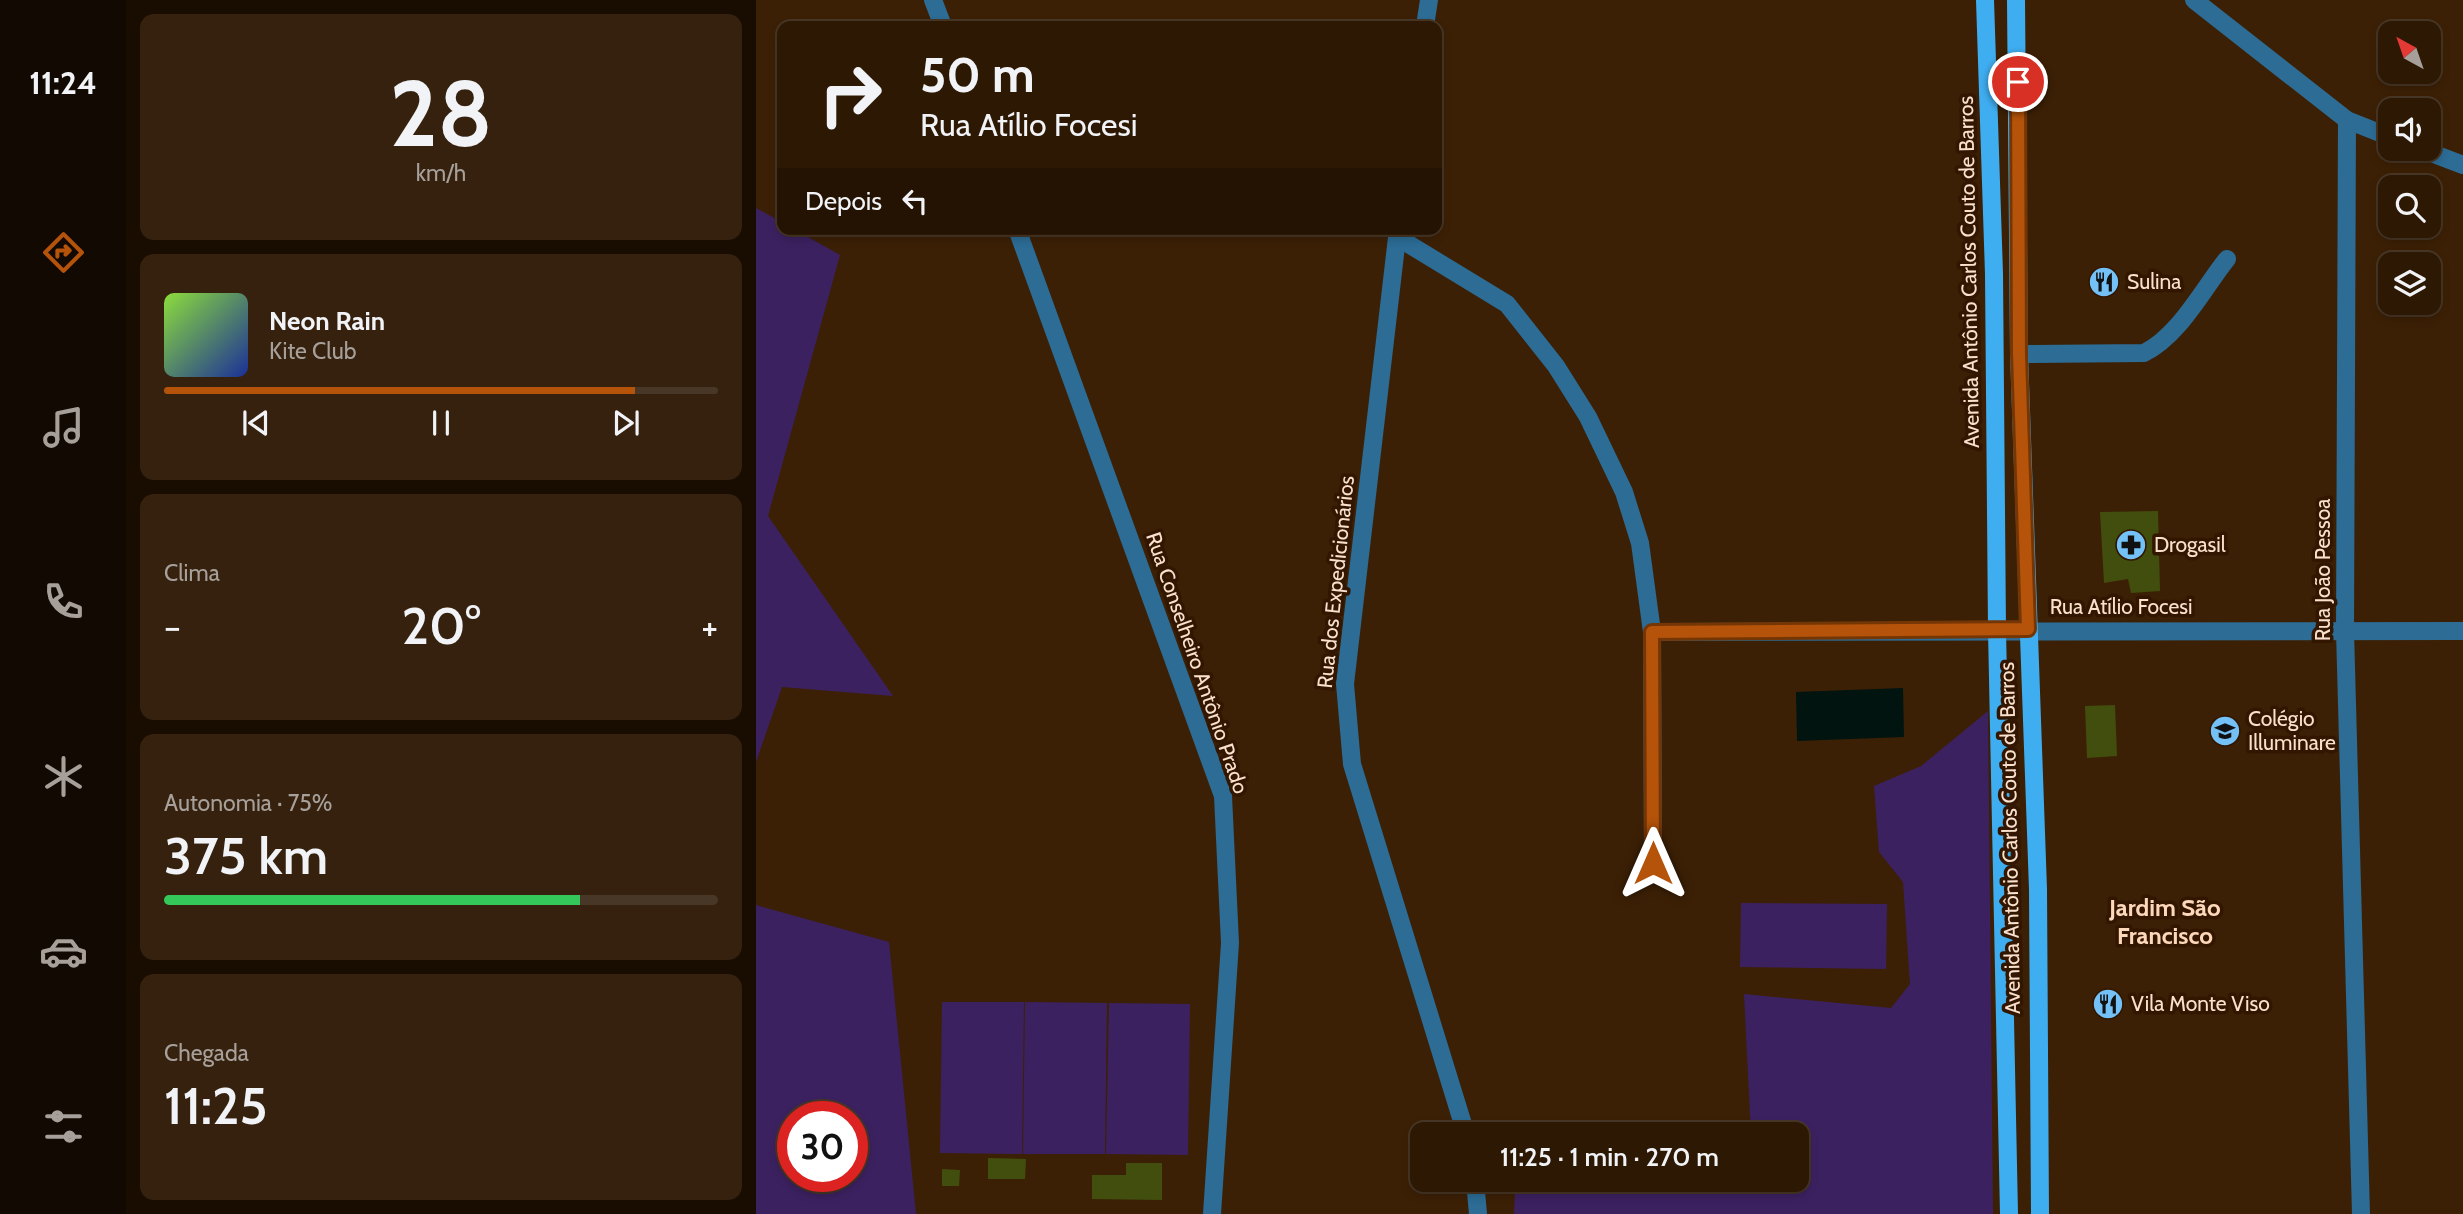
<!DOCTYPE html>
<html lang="pt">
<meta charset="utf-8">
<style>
:root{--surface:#2d1804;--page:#35210e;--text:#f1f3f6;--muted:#a7a09a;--line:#483726;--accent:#b45309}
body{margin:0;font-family:Cabin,sans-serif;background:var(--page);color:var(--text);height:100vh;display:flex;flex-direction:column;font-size:26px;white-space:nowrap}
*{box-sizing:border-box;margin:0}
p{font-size:23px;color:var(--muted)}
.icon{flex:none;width:38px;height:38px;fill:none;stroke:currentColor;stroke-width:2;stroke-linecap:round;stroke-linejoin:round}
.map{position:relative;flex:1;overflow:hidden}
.drawer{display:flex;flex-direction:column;gap:14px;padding:14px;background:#190d02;width:630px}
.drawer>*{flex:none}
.banner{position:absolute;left:21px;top:21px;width:665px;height:214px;border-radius:14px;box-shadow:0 4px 10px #0003,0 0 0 2px var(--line);background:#2d1804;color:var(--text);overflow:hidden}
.needle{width:46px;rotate:320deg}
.fabs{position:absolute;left:1622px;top:21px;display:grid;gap:14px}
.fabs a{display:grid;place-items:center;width:63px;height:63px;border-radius:14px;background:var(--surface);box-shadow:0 4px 10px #0003,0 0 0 2px var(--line);font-size:35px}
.speed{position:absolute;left:21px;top:1101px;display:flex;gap:14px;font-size:35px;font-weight:700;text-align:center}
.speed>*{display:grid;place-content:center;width:91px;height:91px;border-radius:50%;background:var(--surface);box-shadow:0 4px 10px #0003,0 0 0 2px var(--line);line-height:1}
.speed .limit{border:10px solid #d22;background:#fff;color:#111}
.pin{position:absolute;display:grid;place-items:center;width:60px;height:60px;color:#fff;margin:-30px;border:4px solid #fff;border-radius:50%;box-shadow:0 2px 7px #0007}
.me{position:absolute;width:77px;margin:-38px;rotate:0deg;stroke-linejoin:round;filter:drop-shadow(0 0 5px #0008)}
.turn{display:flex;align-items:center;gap:24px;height:147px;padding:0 28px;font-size:32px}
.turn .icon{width:91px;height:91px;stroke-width:2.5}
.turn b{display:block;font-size:49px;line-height:60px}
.then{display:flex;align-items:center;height:66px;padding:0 28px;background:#0003;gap:14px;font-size:26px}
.big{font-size:52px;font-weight:600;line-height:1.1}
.drawer .widget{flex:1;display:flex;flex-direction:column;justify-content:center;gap:10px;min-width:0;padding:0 24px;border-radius:14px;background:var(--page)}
.drawer .dial{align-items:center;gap:0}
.dial b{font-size:91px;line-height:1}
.song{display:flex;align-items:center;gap:21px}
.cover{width:84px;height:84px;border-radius:10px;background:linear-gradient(135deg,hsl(90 70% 55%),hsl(230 70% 35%))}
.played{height:7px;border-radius:4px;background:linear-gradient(90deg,var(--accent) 85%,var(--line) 85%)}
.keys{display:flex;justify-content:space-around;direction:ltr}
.heat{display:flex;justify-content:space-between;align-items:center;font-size:38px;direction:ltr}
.charge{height:10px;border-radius:5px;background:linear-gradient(90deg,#34c759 75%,var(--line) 0)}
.trip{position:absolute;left:654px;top:1122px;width:399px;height:70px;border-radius:14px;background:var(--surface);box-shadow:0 4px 10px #0003,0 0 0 2px var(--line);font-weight:600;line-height:70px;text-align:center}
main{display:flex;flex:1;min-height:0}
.tab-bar{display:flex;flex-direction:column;width:126px;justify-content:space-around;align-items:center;background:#120a02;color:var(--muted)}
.tab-bar .icon{width:49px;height:49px}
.tab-bar .selected{color:var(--accent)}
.tab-bar b{font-size:32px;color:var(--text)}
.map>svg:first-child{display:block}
.green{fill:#3c2160;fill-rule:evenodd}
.water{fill:#011410}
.building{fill:#414e0d}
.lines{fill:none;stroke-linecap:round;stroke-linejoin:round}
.minor{stroke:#2c6c95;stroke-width:18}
.major{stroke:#3faef1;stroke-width:18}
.route-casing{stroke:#753606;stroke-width:18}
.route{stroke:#b45309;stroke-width:12}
.labels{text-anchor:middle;stroke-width:7;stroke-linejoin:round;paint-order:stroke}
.street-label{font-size:21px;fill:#f9e1ce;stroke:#321600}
.poi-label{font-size:21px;fill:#f9e1ce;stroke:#321600;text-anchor:start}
.quarter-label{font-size:24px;font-weight:bold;fill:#fdd7b9;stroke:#321600}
</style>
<main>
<nav class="tab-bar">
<b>11:24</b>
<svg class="icon selected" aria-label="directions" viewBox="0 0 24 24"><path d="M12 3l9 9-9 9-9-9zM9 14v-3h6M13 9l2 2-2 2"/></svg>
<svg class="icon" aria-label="music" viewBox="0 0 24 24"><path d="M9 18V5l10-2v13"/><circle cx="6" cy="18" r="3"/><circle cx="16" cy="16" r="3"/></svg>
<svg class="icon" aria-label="phone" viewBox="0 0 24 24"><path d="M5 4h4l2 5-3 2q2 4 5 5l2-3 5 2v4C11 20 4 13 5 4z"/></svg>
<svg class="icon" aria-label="climate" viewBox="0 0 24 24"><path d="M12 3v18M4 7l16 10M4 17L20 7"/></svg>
<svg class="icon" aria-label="car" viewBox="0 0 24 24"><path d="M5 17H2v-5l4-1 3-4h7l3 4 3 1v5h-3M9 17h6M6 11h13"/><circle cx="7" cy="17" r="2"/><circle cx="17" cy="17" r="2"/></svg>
<svg class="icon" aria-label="filters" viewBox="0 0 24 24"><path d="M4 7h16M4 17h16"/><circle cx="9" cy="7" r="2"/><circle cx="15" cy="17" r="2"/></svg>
</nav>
<section class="drawer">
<div class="widget dial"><b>28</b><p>km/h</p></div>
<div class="widget">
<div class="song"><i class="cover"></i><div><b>Neon Rain</b><p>Kite Club</p></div></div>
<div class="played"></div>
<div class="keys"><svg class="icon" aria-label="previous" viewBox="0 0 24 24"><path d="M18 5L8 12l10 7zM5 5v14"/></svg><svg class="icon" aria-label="pause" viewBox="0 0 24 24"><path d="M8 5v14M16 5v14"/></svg><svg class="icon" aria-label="next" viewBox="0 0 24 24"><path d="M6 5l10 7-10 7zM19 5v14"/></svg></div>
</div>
<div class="widget"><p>Clima</p>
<div class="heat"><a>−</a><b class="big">20°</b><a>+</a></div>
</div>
<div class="widget"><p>Autonomia · 75%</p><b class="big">375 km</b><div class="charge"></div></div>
<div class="widget"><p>Chegada</p><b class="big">11:25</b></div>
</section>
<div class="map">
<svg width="1707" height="1214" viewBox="0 0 1707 1214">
<rect width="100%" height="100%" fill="#3c2005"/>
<g class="green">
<polygon points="0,208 26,222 26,229 38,229 84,255 12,516 137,696 26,687 0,762"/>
<polygon points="1232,711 1237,1214 758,1214 759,1189 861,1180 1041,1180 1041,1134 995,1134 988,994 1135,1008 1154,984 1147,882 1123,852 1118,786 1165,766"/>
<polygon points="985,903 1131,904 1130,969 984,967"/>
<path d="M0,905L133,942L160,1214H0ZM96,1116V1176H37V1116Z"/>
<polygon points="186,1002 268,1002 266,1154 184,1153"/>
<polygon points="269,1002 351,1003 349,1154 267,1154"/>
<polygon points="353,1003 434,1004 432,1155 350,1154"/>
</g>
<polygon class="water" points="1147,688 1148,737 1041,741 1040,692"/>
<g class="building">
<polygon points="1402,511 1404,591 1375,593 1372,579 1348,583 1344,512"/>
<polygon points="1359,705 1361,756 1331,758 1329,706"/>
<polygon points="232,1158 270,1159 269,1179 232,1179"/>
<polygon points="370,1163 406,1163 406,1200 336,1199 336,1175 370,1175"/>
<polygon points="186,1169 204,1170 203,1186 186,1186"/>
</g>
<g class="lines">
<g class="minor">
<polyline points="177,0 187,26"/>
<polyline points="1438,0 1591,120 1634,137"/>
<polyline points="669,26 673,0"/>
<polyline points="1591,120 1589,631 1605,1214"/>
<polyline points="1665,149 1707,165"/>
<polyline points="261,229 467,796 474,943 456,1214"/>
<polyline points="642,229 589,684 596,764 710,1134"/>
<polyline points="641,237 751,304 800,366 832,417 868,492 884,543 896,632 897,863"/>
<path d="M1263,354L1388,353C1423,336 1447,289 1471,259"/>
<polyline points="896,632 1707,631"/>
<polyline points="719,1180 722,1214"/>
</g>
<g class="major">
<polyline points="1229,0 1238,274 1241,630 1253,1214"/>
<polyline points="1260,0 1263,354 1282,889 1284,1214"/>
</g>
</g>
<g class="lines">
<g class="route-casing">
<polyline id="route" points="897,863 896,632 1272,629 1263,354 1262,82"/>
</g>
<use href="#route" class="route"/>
</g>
<defs>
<g id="restaurant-disc" transform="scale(1.575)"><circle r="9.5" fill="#73c1f6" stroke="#321600"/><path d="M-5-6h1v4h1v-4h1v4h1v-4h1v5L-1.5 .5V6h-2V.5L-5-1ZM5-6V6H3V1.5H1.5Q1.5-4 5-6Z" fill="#111"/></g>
<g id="pharmacy-disc" transform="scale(1.575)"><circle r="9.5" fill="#73c1f6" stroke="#321600"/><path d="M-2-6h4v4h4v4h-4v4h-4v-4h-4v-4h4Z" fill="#111"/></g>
<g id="school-disc" transform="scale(1.575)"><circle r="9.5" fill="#73c1f6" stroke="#321600"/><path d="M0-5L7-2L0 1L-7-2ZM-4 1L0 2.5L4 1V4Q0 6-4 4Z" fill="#111"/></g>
</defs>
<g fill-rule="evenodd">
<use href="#restaurant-disc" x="1348" y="282"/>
<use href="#pharmacy-disc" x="1375" y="545"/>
<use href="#school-disc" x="1469" y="731"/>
<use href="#restaurant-disc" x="1352" y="1004"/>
</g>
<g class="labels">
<g class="street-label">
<text transform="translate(1213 272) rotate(-91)" y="7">Avenida Antônio Carlos Couto de Barros</text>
<text transform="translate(1567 570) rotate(-90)" y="7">Rua João Pessoa</text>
<text transform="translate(580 582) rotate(-84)" y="7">Rua dos Expedicionários</text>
<text x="1365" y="614">Rua Atílio Focesi</text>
<text transform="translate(441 663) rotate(71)" y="7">Rua Conselheiro Antônio Prado</text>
<text transform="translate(1254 838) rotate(-91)" y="7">Avenida Antônio Carlos Couto de Barros</text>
</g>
<g class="poi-label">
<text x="1371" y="289">Sulina</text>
<text x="1398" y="552">Drogasil</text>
<text x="1492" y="726">Colégio<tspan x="1492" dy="24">Illuminare</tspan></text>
<text x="1375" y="1011">Vila Monte Viso</text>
</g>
<g class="quarter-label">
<text x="1409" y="916">Jardim São<tspan x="1409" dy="28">Francisco</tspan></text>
</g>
</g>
</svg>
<div class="fabs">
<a><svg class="needle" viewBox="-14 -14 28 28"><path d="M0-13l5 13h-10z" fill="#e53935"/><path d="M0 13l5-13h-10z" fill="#a7a09a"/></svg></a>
<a><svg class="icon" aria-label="sound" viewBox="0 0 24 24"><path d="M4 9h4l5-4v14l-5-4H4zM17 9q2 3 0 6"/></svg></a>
<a><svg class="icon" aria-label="search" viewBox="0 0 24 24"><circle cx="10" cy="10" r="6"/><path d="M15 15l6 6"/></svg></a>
<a><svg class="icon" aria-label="layers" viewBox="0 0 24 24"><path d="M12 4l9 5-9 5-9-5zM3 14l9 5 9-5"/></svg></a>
</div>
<div class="speed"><div class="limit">30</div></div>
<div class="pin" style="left:1262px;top:82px;background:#d93025"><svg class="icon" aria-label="arrive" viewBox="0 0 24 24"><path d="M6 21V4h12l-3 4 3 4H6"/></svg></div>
<svg class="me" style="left:897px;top:863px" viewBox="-20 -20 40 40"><path d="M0-17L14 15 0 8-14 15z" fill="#b45309" stroke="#fff" stroke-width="4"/></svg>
<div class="trip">11:25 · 1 min · 270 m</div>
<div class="banner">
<div class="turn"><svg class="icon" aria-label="right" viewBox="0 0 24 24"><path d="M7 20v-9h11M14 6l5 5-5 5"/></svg><div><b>50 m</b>Rua Atílio Focesi</div></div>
<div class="then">Depois<svg class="icon" aria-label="left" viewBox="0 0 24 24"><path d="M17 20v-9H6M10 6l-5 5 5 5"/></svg></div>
</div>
</div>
</main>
